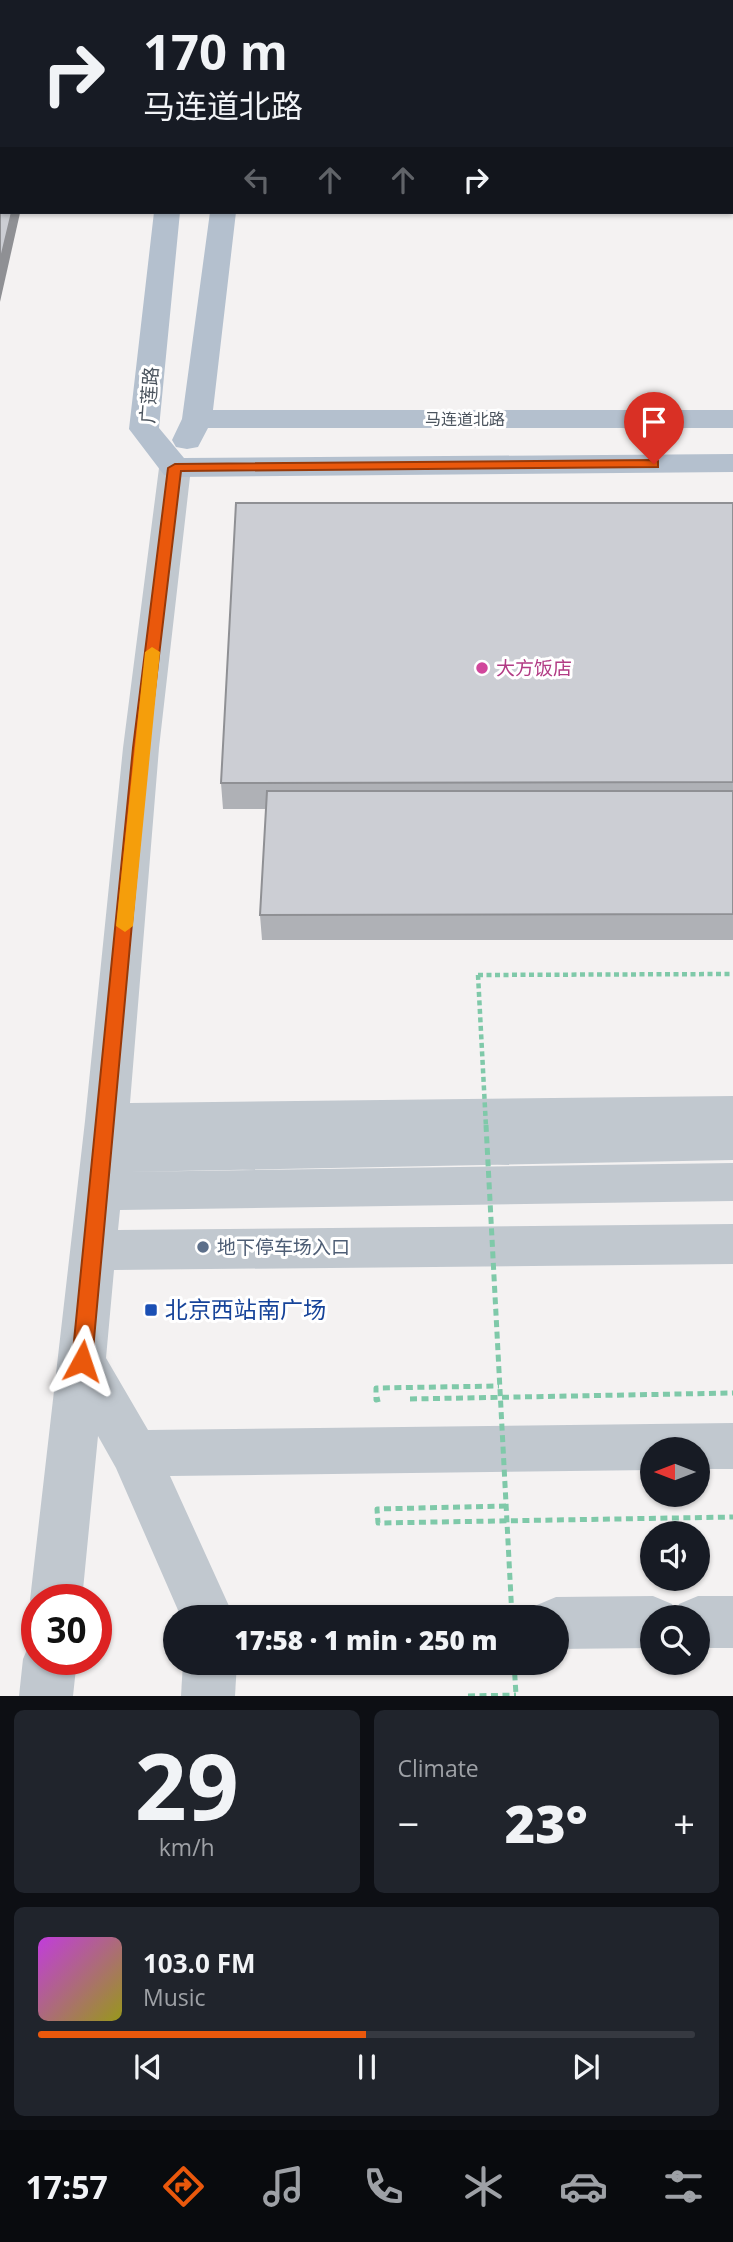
<!DOCTYPE html>
<meta charset="utf-8">
<style>
:root{--surface:#171b24;--page:#20242c;--text:#f1f3f6;--muted:#9ea1a6;--line:#363941;--accent:#ea580c}
body{margin:0;font-family:"Open Sans","Noto Sans SC",sans-serif;background:var(--page);color:var(--text);height:100vh;display:flex;flex-direction:column;font-size:26px;white-space:nowrap}
*{box-sizing:border-box;margin:0}
p{font-size:23px;color:var(--muted)}
.icon{flex:none;width:38px;height:38px;fill:none;stroke:currentColor;stroke-width:2;stroke-linecap:round;stroke-linejoin:round}
.map{position:relative;height:1696px;overflow:hidden}
.drawer{display:flex;flex-direction:column;gap:14px;padding:14px;background:#0d0f14;flex:1}
.drawer>*{flex:none}
.hud{position:absolute;left:0px;top:0px;width:733px;height:214px;box-shadow:0 2px 5px #0004;background:#171b24;color:var(--text);overflow:hidden}
.needle{width:46px;rotate:270deg}
.controls{position:absolute;left:640px;top:1437px;display:grid;gap:14px}
.controls a{display:grid;place-items:center;width:70px;height:70px;border-radius:50%;background:var(--surface);box-shadow:0 2px 5px #0004;font-size:35px}
.speed{position:absolute;left:21px;top:1584px;display:flex;gap:14px;font-size:35px;font-weight:700;text-align:center}
.speed>*{display:grid;place-content:center;width:91px;height:91px;border-radius:50%;background:var(--surface);box-shadow:0 2px 5px #0004;line-height:1}
.speed .limit{border:10px solid #d22;background:#fff;color:#111}
.pin{position:absolute;display:grid;place-items:center;width:60px;height:60px;color:#fff;margin:-72px -30px;border-radius:50% 50% 50% 0;rotate:-45deg;box-shadow:0 0 7px #0007}
.pin .icon{rotate:45deg}
.me{position:absolute;width:77px;margin:-38px;rotate:5deg;stroke-linejoin:round;filter:drop-shadow(0 0 5px #0008)}
.turn{display:flex;align-items:center;gap:24px;height:147px;padding:0 28px;font-size:32px}
.turn .icon{width:91px;height:91px;stroke-width:2.5}
.turn b{display:block;font-size:49px;line-height:60px}
.lanes{display:flex;align-items:center;height:66px;padding:0 28px;background:#0003;justify-content:center;gap:35px;direction:ltr}
.lanes .off{opacity:.35}
.big{font-size:52px;font-weight:800;line-height:1.1}
.drawer .tile{flex:1;display:flex;flex-direction:column;justify-content:center;gap:10px;min-width:0;padding:0 24px;border-radius:10px;background:var(--page)}
.drawer .dial{align-items:center;gap:0}
.dial b{font-size:91px;line-height:1}
.song{display:flex;align-items:center;gap:21px}
.cover{width:84px;height:84px;border-radius:10px;background:linear-gradient(135deg,hsl(290 70% 55%),hsl(60 70% 35%))}
.played{height:7px;border-radius:4px;background:linear-gradient(90deg,var(--accent) 50%,var(--line) 50%)}
.keys{display:flex;justify-content:space-around;direction:ltr}
.heat{display:flex;justify-content:space-between;align-items:center;font-size:38px;direction:ltr}
.drawer .tiles{flex:1;display:grid;gap:14px;grid-template-columns:1fr 1fr}
.tile:last-child{grid-column:span 2}
.trip{position:absolute;left:163px;top:1605px;width:406px;height:70px;border-radius:35px;background:var(--surface);box-shadow:0 2px 5px #0004;font-weight:800;line-height:70px;text-align:center}
.menu{display:flex;height:112px;justify-content:space-around;align-items:center;background:#090b0e;color:var(--muted)}
.menu .icon{width:49px;height:49px}
.menu .active{color:var(--accent)}
.menu b{font-size:32px;color:var(--text)}
.map>svg:first-child{display:block}
.lines{fill:none;stroke-linecap:round;stroke-linejoin:round}
.path-far1{stroke:#7fc9a9;stroke-width:4.5;stroke-dasharray:5 3.5;stroke-linecap:butt}
.path{stroke:#7fc9a9;stroke-width:5;stroke-dasharray:7 4.5;stroke-linecap:butt}
.minor{fill:#c1c8cf;fill-rule:evenodd}
.major{fill:#b4c0ce;fill-rule:evenodd}
.path-bridge-far1{stroke:#7fc9a9;stroke-width:4.5;stroke-dasharray:5 3.5;stroke-linecap:butt}
.path-bridge{stroke:#7fc9a9;stroke-width:5;stroke-dasharray:7 4.5;stroke-linecap:butt}
.wall{fill:#afb1b6}
.shaded-wall{fill:#8f9094}
.building{fill:#ccced4;stroke:#8f9094;stroke-width:2}
.route{fill:#ea580c;stroke:#983908;stroke-width:2}
.slow{fill:#f59e0b}
.hotel-dot{fill:#d1479c;stroke:#fff;stroke-width:2.5}
.service-dot{fill:#5c6f8a;stroke:#fff;stroke-width:2.5}
.transit-dot{fill:#1a4fb4;stroke:#fff;stroke-width:2.5}
.labels{text-anchor:middle;stroke-width:6;stroke-linejoin:round;paint-order:stroke}
.far-street-label{font-size:16px;fill:#4b545e;stroke:#fff}
.street-label{font-size:19px;fill:#4b545e;stroke:#fff}
.hotel-label{font-size:19px;fill:#b23c85;stroke:#fff;text-anchor:start}
.service-label{font-size:19px;fill:#4e5e75;stroke:#fff;text-anchor:start}
.near-transit-label{font-size:23px;fill:#164399;stroke:#fff;text-anchor:start}
</style>
<div class="map">
<svg width="733" height="1696" viewBox="0 0 733 1696">
<rect width="100%" height="100%" fill="#f4f2f2"/>
<g class="lines">
<polyline class="path-far1" points="478,975 733,974"/>
<g class="path">
<polyline points="380,1399 376,1400 376,1388 499,1386"/>
<polyline points="410,1399 733,1393"/>
<polyline points="506,1506 377,1509 378,1523 733,1517"/>
<polyline points="514,1662 516,1695"/>
<polyline points="468,1696 516,1695"/>
</g>
<g class="minor">
<rect x="605" y="0" width="22" height="2"/>
<rect x="732" y="16" width="1" height="14"/>
<rect x="0" y="173" width="2" height="16"/>
<polygon points="175,459 186,461 191,468 159,748 130,1103 733,1096 733,1160 124,1172 733,1163 733,1201 120,1210 118,1230 733,1224 733,1264 114,1270 106,1358 148,1430 733,1423 733,1469 698,1469 698,1449 653,1449 653,1470 170,1476 234,1617 181,1617 116,1468 98,1436 82,1600 37,1600 37,1617 30,1600 85,1121 123,748 159,468 164,461"/>
<polygon points="653,1596 672,1604 676,1613 679,1604 698,1596 733,1596 733,1648 698,1648 698,1617 653,1617 653,1648 556,1649 556,1617 532,1617 537,1605 556,1597"/>
<polygon points="37,1638 37,1659 77,1659 73,1696 19,1696 23,1659 31,1640"/>
<polygon points="183,1662 237,1662 235,1696 181,1696"/>
</g>
<g class="major">
<polygon points="188,0 210,0 187,2"/>
<rect x="236" y="0" width="22" height="2"/>
<polygon points="154,212 180,212 159,428 184,458 733,454 733,472 175,477 164,475 129,429"/>
<polygon points="210,212 236,212 213,410 733,410 733,428 208,428 198,447 187,449 176,447 172,440 182,419"/>
</g>
<polyline class="path-bridge-far1" points="478,975 486,1127"/>
<polyline class="path-bridge" points="486,1125 512,1617"/>
</g>
<g class="wall">
<polygon points="0,0 2,2 2,39 0,39"/>
<polygon points="394,0 529,0 528,2 394,2"/>
<polygon points="733,503 733,940 262,940 260,915 266,809 223,809 221,783"/>
</g>
<polygon class="shaded-wall" points="12,212 20,212 20,213 0,302 0,262"/>
<g class="building">
<polygon points="0,0 78,0 77,2 2,2 2,17 0,17"/>
<polygon points="0,189 2,189 2,212 12,212 0,262"/>
<polygon points="236,503 733,503 733,782 221,783"/>
<polygon points="267,791 733,791 733,914 260,915"/>
</g>
<polygon class="route" points="654,460 658,461 658,467 181,471 148,748 92,1361 89,1368 82,1370 75,1368 72,1361 133,748 168,468 175,464"/>
<polygon class="slow" points="152,647 160,652 133,926 125,932 116,926 145,652"/>
<circle class="hotel-dot" cx="482" cy="668" r="7"/>
<circle class="service-dot" cx="203" cy="1247" r="7"/>
<rect class="transit-dot" x="144" y="1303" width="14" height="14" rx="3.5"/>
<g class="labels">
<g class="far-street-label">
<text x="465" y="425">马连道北路</text>
</g>
<g class="street-label">
<text transform="translate(149 395) rotate(-86)" y="7">广莲路</text>
</g>
<g class="hotel-label">
<text x="496" y="675">大方饭店</text>
</g>
<g class="service-label">
<text x="217" y="1254">地下停车场入口</text>
</g>
<g class="near-transit-label">
<text x="165" y="1318">北京西站南广场</text>
</g>
</g>
</svg>
<div class="controls">
<a><svg class="needle" viewBox="-14 -14 28 28"><path d="M0-13l5 13h-10z" fill="#e53935"/><path d="M0 13l5-13h-10z" fill="#9ea1a6"/></svg></a>
<a><svg class="icon" aria-label="sound" viewBox="0 0 24 24"><path d="M4 9h4l5-4v14l-5-4H4zM17 9q2 3 0 6"/></svg></a>
<a><svg class="icon" aria-label="search" viewBox="0 0 24 24"><circle cx="10" cy="10" r="6"/><path d="M15 15l6 6"/></svg></a>
</div>
<div class="speed"><div class="limit">30</div></div>
<div class="pin" style="left:654px;top:464px;background:#d93025"><svg class="icon" aria-label="arrive" viewBox="0 0 24 24"><path d="M6 21V4h12l-3 4 3 4H6"/></svg></div>
<svg class="me" style="left:82px;top:1361px" viewBox="-20 -20 40 40"><path d="M0-17L14 15 0 8-14 15z" fill="#ea580c" stroke="#fff" stroke-width="4"/></svg>
<div class="trip">17:58 · 1 min · 250 m</div>
<div class="hud">
<div class="turn"><svg class="icon" aria-label="right" viewBox="0 0 24 24"><path d="M7 20v-9h11M14 6l5 5-5 5"/></svg><div><b>170 m</b>马连道北路</div></div>
<div class="lanes"><svg class="icon off" aria-label="left" viewBox="0 0 24 24"><path d="M17 20v-9H6M10 6l-5 5 5 5"/></svg><svg class="icon off" aria-label="ahead" viewBox="0 0 24 24"><path d="M12 20V5M6 11l6-6 6 6"/></svg><svg class="icon off" aria-label="ahead" viewBox="0 0 24 24"><path d="M12 20V5M6 11l6-6 6 6"/></svg><svg class="icon" aria-label="right" viewBox="0 0 24 24"><path d="M7 20v-9h11M14 6l5 5-5 5"/></svg></div>
</div>
</div>
<section class="drawer">
<div class="tiles">
<div class="tile dial"><b>29</b><p>km/h</p></div>
<div class="tile"><p>Climate</p>
<div class="heat"><a>−</a><b class="big">23°</b><a>+</a></div>
</div>
<div class="tile">
<div class="song"><i class="cover"></i><div><b>103.0 FM</b><p>Music</p></div></div>
<div class="played"></div>
<div class="keys"><svg class="icon" aria-label="previous" viewBox="0 0 24 24"><path d="M18 5L8 12l10 7zM5 5v14"/></svg><svg class="icon" aria-label="pause" viewBox="0 0 24 24"><path d="M8 5v14M16 5v14"/></svg><svg class="icon" aria-label="next" viewBox="0 0 24 24"><path d="M6 5l10 7-10 7zM19 5v14"/></svg></div>
</div>
</div>
</section>
<nav class="menu">
<b>17:57</b>
<svg class="icon active" aria-label="directions" viewBox="0 0 24 24"><path d="M12 3l9 9-9 9-9-9zM9 14v-3h6M13 9l2 2-2 2"/></svg>
<svg class="icon" aria-label="music" viewBox="0 0 24 24"><path d="M9 18V5l10-2v13"/><circle cx="6" cy="18" r="3"/><circle cx="16" cy="16" r="3"/></svg>
<svg class="icon" aria-label="phone" viewBox="0 0 24 24"><path d="M5 4h4l2 5-3 2q2 4 5 5l2-3 5 2v4C11 20 4 13 5 4z"/></svg>
<svg class="icon" aria-label="climate" viewBox="0 0 24 24"><path d="M12 3v18M4 7l16 10M4 17L20 7"/></svg>
<svg class="icon" aria-label="car" viewBox="0 0 24 24"><path d="M5 17H2v-5l4-1 3-4h7l3 4 3 1v5h-3M9 17h6M6 11h13"/><circle cx="7" cy="17" r="2"/><circle cx="17" cy="17" r="2"/></svg>
<svg class="icon" aria-label="filters" viewBox="0 0 24 24"><path d="M4 7h16M4 17h16"/><circle cx="9" cy="7" r="2"/><circle cx="15" cy="17" r="2"/></svg>
</nav>
